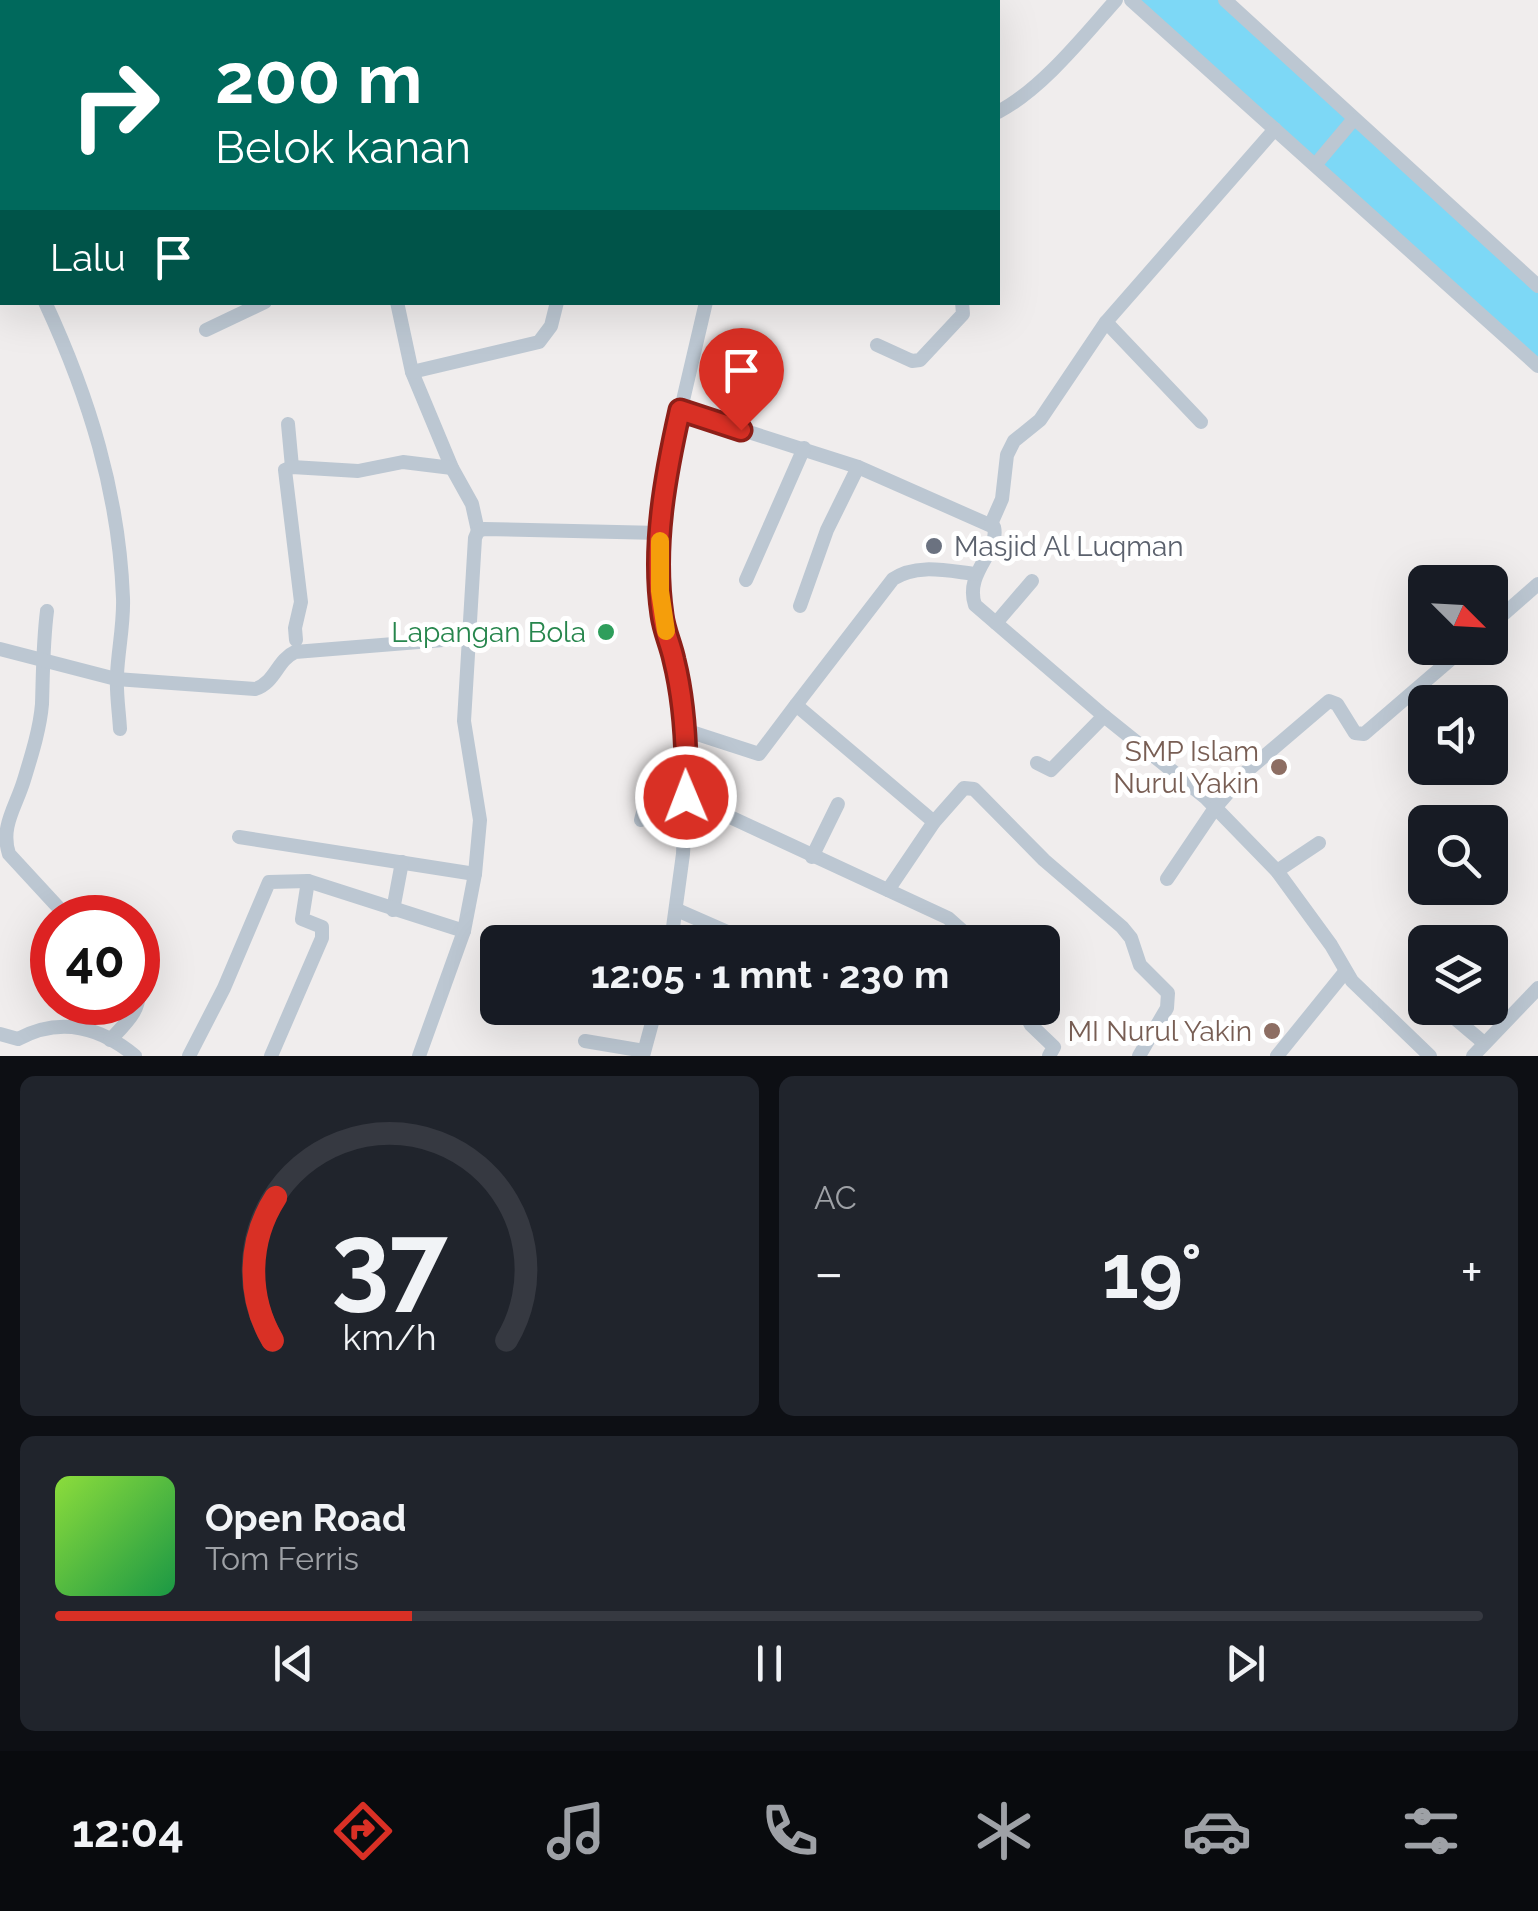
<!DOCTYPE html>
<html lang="id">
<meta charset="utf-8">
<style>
:root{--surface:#171b24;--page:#20242c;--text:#f1f3f6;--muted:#9ea1a6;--line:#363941;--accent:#d93025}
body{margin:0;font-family:Raleway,sans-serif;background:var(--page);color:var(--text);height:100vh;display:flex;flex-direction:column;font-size:38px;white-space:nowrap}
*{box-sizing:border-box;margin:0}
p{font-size:32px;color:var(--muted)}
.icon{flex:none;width:55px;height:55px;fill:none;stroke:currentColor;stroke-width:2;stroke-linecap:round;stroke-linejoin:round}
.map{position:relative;height:1056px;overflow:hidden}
.panel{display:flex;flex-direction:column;gap:20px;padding:20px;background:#0d0f14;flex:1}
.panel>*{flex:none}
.banner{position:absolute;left:0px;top:0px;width:1000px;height:305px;box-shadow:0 10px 40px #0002;background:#00695c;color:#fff;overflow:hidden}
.needle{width:65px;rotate:114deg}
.fabs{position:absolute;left:1408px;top:565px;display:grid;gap:20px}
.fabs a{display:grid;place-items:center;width:100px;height:100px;border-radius:15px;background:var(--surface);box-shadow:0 10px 40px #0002;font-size:50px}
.speed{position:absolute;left:30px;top:895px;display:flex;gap:20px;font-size:50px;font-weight:700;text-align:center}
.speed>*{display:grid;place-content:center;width:130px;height:130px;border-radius:50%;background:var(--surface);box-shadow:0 10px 40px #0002;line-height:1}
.speed .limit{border:15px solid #d22;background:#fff;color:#111}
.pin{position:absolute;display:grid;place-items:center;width:85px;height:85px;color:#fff;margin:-102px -42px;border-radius:50% 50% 50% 0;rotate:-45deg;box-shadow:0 0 10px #0007}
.pin .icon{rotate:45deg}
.me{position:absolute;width:110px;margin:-55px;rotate:359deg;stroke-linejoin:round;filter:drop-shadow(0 0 8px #0008)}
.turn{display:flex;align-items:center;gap:35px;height:210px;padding:0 50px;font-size:45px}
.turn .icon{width:130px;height:130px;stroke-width:2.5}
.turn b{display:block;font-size:70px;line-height:85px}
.then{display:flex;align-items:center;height:95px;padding:0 50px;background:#0003;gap:20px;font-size:38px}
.big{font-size:75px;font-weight:700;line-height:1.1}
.panel .tile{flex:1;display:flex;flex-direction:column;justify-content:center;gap:15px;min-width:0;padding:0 35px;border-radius:15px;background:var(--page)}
.panel .dial{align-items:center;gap:0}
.dial svg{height:260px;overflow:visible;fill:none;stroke:var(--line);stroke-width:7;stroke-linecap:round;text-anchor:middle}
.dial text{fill:var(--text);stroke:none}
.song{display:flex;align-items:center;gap:30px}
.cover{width:120px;height:120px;border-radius:15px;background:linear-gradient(135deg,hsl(90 70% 55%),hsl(140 70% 35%))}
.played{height:10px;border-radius:5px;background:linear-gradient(90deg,var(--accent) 25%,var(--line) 25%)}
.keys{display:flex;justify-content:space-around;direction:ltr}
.heat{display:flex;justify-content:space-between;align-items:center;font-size:55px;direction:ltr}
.panel .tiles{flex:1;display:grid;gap:20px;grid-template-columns:1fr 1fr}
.tile:last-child{grid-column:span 2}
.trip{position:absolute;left:480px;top:925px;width:580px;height:100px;border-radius:15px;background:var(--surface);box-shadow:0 10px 40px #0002;font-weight:700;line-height:100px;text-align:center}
.dock{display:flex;height:160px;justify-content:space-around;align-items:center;background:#090b0e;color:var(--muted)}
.dock .icon{width:70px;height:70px}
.dock .selected{color:var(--accent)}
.dock b{font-size:45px;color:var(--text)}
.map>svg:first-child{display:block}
.water{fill:#7dd8f6}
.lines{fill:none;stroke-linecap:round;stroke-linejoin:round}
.minor{stroke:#bcc7d2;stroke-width:14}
.route-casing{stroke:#8d1f18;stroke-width:25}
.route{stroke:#d93025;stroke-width:18}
.slow{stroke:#f59e0b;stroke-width:18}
.worship-dot{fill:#6b7280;stroke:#fff;stroke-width:4}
.leisure-dot{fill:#2e9e5b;stroke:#fff;stroke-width:4}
.education-dot{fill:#8d6e63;stroke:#fff;stroke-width:4}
.labels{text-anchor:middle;stroke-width:10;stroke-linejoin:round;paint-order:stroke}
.worship-label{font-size:28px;fill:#5b616d;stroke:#fff;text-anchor:start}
.leisure-label{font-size:28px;fill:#27864d;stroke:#fff;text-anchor:end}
.education-label{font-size:28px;fill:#785e54;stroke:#fff;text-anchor:end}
</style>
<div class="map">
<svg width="1538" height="1056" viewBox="0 0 1538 1056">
<rect width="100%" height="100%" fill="#f0eded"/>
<polygon class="water" points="1132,0 1225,0 1538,287 1538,365"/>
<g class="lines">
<g class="minor">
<polyline points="706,0 707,2"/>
<polyline points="1131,0 1538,366"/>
<polyline points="1225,0 1538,286"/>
<path d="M998,112C1042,89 1083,37 1116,0"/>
<polyline points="1316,164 1353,120"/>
<polyline points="0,213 2,218"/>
<path d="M45,302C89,397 119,493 123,598C124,624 118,650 117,675C116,693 119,711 120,729"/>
<polyline points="397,302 412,372 452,468 472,504 478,531"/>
<polyline points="1106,322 1201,422"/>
<polyline points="206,330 265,302"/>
<polyline points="877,345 912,361 920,360 963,314 962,302"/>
<polyline points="412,372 539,342 551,326 557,302"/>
<path d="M680,410L858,467L994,527C1000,552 964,572 975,605L1104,716L1206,798L1277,871L1331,945L1352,981L1430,1056"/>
<polyline points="288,424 292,467"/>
<polyline points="991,524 1002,499 1007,455 1014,441 1040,420 1106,322 1275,129"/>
<polyline points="746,580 804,448"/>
<polyline points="800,606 827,530 858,467"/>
<path d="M47,611C43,642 43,673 42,704C40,729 31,757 24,780C16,807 0,826 9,854L68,918"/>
<polyline points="996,623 1032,581"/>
<polyline points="1490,626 1538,584"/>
<polyline points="296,640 295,628 301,602 285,470 292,467 358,471 403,462 452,468"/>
<path d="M0,649L116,679L255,689C275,683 277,660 295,652L468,638"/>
<path d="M796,705L893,579C917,563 948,571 975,574"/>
<polyline points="685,730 759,754 796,705 934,822"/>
<polyline points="1037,763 1051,770 1104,716"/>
<polyline points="687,797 948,918 975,942"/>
<path d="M641,820C650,787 652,772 687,761"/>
<polyline points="239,837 475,874"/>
<polyline points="812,857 838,804"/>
<polyline points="1277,871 1319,843"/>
<polyline points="1167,879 1215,808 1247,771 1329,701 1337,704 1355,733 1364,734 1464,648"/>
<polyline points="888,890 934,822 964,788 974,789 1044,860 1122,927 1131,938 1140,965 1168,993 1167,1008 1139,1056"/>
<polyline points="393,910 402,862"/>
<polyline points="677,910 750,942"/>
<polyline points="671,942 683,854 687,761 674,661 662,616 660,533 666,473 706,302"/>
<polyline points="1022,1008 1031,1025 1054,1047 1049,1056"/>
<polyline points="1445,1010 1484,1043"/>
<path d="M0,1034L18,1039C59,1017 99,1026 135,1056"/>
<path d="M110,1040C125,1024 143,1009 138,986"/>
<polyline points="585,1041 644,1051"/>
<polyline points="189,1056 224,988 269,882 308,881 464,931"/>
<polyline points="271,1056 322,938 322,927 302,919 308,881"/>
<polyline points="419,1056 464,931 475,874 480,820 464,721 475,538 478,531 484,529 660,533"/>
<polyline points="643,1056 656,1008"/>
<polyline points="1277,1056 1345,972"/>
<polyline points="1473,1056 1538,988"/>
</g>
</g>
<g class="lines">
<g class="route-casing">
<path id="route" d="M686,797C687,751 685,704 674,660C671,645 664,631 662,615C652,547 665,476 680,410L741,430"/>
</g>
<use href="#route" class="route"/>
<polyline class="slow" points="660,541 660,591 666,631"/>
</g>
<circle class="worship-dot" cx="934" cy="546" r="10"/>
<circle class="leisure-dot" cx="606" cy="632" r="10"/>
<g class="education-dot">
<circle cx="1279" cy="767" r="10"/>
<circle cx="1272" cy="1031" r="10"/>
</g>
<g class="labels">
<g class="worship-label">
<text x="954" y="556">Masjid Al Luqman</text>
</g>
<g class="leisure-label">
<text x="586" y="642">Lapangan Bola</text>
</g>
<g class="education-label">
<text x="1259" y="761">SMP Islam<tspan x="1259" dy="32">Nurul Yakin</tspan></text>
<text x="1252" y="1041">MI Nurul Yakin</text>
</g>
</g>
</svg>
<div class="fabs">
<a><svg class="needle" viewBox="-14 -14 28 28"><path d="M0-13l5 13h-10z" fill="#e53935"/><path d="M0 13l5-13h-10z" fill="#9ea1a6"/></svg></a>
<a><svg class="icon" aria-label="sound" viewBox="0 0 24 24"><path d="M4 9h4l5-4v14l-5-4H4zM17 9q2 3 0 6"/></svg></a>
<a><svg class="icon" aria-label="search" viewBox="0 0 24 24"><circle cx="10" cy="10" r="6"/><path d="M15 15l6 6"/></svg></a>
<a><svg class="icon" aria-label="layers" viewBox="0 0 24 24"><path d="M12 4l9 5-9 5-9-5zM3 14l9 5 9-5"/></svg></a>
</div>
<div class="speed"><div class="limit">40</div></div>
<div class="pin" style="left:741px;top:430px;background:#d93025"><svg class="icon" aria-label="arrive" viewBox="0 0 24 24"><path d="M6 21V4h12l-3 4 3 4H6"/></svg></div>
<svg class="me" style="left:686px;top:797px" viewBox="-20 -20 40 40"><circle r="17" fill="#d93025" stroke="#fff" stroke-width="3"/><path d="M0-11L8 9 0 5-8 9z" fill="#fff"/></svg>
<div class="trip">12:05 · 1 mnt · 230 m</div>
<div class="banner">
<div class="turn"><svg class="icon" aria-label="right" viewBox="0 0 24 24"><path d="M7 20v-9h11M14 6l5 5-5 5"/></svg><div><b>200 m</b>Belok kanan</div></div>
<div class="then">Lalu<svg class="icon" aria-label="arrive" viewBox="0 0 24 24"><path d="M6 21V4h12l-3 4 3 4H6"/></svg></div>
</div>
</div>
<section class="panel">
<div class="tiles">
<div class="tile dial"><svg viewBox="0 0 100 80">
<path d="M14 69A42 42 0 1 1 86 69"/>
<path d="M14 69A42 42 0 0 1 15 25" stroke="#d93025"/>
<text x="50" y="56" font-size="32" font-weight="700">37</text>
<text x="50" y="72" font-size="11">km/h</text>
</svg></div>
<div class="tile"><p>AC</p>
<div class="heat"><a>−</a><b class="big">19°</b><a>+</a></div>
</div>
<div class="tile">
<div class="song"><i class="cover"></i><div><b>Open Road</b><p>Tom Ferris</p></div></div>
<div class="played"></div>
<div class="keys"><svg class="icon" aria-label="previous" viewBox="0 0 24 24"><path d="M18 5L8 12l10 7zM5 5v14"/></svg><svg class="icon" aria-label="pause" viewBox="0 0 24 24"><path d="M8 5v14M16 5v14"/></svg><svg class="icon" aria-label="next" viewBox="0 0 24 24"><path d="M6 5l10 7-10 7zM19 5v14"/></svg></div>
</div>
</div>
</section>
<nav class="dock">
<b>12:04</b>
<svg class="icon selected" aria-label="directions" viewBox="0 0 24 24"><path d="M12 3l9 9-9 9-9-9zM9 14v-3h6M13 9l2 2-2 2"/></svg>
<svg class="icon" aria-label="music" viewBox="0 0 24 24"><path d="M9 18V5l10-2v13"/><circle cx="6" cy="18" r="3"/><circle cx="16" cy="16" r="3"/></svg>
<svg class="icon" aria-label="phone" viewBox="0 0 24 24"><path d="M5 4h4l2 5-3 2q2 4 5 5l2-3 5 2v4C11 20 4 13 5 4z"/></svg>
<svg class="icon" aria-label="climate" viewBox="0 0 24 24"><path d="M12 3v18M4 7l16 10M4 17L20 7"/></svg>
<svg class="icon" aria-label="car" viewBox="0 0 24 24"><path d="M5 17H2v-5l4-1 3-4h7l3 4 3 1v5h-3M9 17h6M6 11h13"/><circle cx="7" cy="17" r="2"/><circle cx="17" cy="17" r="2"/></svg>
<svg class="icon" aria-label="filters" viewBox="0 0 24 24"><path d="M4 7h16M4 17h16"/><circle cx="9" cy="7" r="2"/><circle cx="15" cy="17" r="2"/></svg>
</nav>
